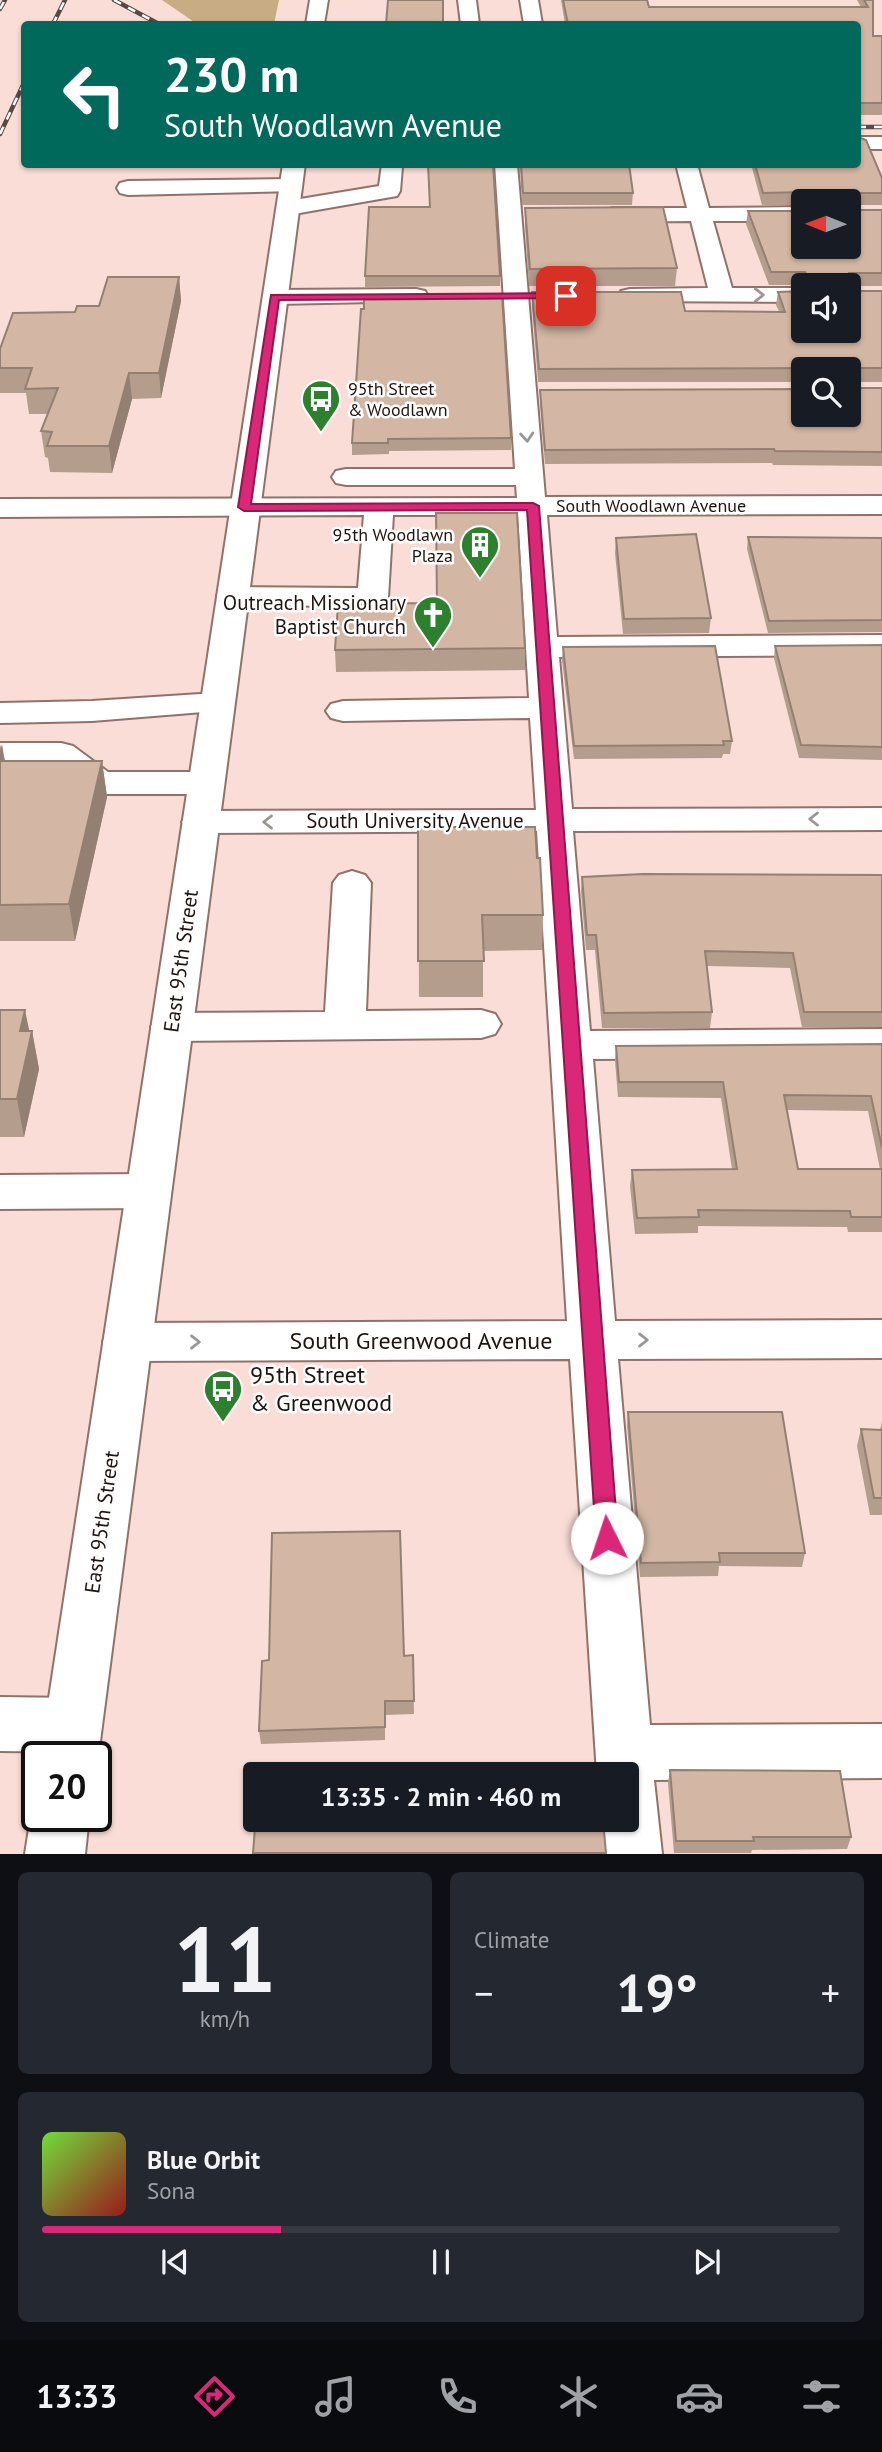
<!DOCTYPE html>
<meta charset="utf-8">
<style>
:root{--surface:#171b24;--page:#242831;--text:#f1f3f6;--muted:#9ea1a6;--line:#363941;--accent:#db2777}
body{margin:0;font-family:"PT Sans",sans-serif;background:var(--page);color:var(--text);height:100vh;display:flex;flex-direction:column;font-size:26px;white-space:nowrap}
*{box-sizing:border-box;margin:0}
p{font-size:23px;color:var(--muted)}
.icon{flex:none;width:38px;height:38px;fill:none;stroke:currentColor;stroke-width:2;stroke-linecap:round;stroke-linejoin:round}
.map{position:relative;height:1854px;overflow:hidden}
.drawer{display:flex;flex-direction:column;gap:18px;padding:18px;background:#0d0f14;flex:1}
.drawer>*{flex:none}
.guide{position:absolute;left:21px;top:21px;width:840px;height:147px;border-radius:7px;box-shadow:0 2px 5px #0004;background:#00695c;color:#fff;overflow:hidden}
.needle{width:46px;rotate:271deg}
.tools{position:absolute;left:791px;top:189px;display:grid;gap:14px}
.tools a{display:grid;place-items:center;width:70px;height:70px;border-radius:7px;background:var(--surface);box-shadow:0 2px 5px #0004;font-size:35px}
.speed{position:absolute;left:21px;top:1741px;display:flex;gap:14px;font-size:35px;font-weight:700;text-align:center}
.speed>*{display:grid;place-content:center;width:91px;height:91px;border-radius:50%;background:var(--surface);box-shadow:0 2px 5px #0004;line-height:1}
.speed .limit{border:4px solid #111;border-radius:10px;background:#fff;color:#111}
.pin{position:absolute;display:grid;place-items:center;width:60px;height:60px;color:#fff;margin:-30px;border-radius:14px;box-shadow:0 4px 10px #0006}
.me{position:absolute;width:77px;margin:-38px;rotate:356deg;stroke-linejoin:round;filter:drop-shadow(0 0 5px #0008)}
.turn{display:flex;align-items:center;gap:24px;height:147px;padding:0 28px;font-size:32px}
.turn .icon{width:91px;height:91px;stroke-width:2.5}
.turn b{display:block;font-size:49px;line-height:60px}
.big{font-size:52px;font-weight:700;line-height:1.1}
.drawer .card{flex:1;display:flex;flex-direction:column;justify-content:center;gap:10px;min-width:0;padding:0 24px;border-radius:10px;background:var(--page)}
.drawer .dial{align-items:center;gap:0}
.dial b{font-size:91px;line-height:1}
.song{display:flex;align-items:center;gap:21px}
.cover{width:84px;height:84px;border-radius:10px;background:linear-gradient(135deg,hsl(100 70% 55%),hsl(0 70% 35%))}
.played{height:7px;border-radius:4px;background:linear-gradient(90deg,var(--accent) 30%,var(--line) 30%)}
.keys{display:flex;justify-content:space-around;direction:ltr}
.heat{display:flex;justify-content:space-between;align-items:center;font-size:38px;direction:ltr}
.drawer .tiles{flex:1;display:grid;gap:18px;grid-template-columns:1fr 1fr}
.card:last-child{grid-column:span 2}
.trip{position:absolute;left:243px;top:1762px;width:396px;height:70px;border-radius:7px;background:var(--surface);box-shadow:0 2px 5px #0004;font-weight:700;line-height:70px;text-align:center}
.menu{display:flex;height:112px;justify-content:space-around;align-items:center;background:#090b0e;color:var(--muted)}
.menu .icon{width:49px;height:49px}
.menu .selected{color:var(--accent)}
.menu b{font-size:32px;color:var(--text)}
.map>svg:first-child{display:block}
.forest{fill:#c8ac84}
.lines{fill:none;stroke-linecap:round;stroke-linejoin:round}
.minor-casing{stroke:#91726b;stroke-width:4}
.major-casing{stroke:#91726b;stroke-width:4}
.minor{fill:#fff;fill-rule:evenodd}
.major{fill:#fff;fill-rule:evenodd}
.rail-casing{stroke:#594945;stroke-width:4.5}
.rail{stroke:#fff;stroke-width:2.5;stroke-dasharray:8;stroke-linecap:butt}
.wall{fill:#b59d8d;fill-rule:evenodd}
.shaded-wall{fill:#947f73}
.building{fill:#d3b6a4;stroke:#947f73;stroke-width:2}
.oneway{stroke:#9b9594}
.route{fill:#db2777;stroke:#8e194d;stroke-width:2}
.labels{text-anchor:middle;stroke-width:5;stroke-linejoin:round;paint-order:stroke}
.far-poi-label{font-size:18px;fill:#201411;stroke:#fff;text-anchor:start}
.far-street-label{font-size:18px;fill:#201411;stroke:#fff}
.poi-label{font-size:21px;fill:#201411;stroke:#fff;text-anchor:end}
.street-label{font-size:21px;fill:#201411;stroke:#fff}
.near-street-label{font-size:24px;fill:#201411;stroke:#fff}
.near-poi-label{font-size:24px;fill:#201411;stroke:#fff;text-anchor:start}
</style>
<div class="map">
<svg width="882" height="1854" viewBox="0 0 882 1854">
<rect width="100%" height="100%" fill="#faddd7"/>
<polygon class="forest" points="162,0 279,0 274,24 197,24"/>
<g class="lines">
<g class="minor-casing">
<g id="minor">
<polygon points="458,0 476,0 479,24 461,24"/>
<polygon points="520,0 538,0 542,24 524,24"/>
<rect x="858" y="137" width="24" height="12"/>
<polygon points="382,164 400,164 402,167 400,191 397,196 288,215 280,213 277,208 280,203 288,201 379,186"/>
<polygon points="495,164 517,164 545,497 882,496 882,514 547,515 557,637 882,635 882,655 559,657 572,809 882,808 882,830 573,831 590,1031 882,1029 882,1057 593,1059 615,1321 882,1320 882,1358 618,1359 650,1725 882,1724 882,1778 654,1780 662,1854 602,1854 600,1820 626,1820 626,1774 597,1774 570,1359 127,1361 110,1356 103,1342 110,1328 127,1323 567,1321 537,831 200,833 187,830 182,822 187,814 200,811 536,810 530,718 343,721 331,718 326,711 331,704 343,701 529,698 518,515 393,515 387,614 382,621 371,623 360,621 355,614 356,606 232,605 221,603 217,596 221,589 232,587 358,588 364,515 0,517 0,499 517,498 516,485 346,485 336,483 332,477 336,471 346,469 515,469"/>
<polygon points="676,164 697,164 709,208 803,207 803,221 713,221 732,288 803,288 803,302 621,301 618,296 621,291 630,289 708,288 691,221 613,222 605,220 602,215 605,210 613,208 687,208"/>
<polygon points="291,179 299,181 302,186 299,191 128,195 120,193 117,188 120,183 128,181"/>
<polygon points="416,289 425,291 428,296 425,301 275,304 266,302 263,297 266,292 275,290"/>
<polygon points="216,693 228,696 233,703 228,710 92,721 0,723 0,703 92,701"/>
<polygon points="0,743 61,743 73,746 108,772 205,772 217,776 223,783 217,790 205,794 100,794 88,790 53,763 0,763"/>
<polygon points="352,871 365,875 371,883 366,1011 481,1010 495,1014 501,1024 495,1034 481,1038 171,1041 157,1037 151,1027 157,1017 171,1013 325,1012 333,883 339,875"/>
<polygon points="149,1174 165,1179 171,1191 165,1203 149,1208 0,1209 0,1175"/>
<polygon points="0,1697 73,1698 93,1706 101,1725 93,1744 73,1752 0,1751"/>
</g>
</g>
<g class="major-casing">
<g id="major">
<polygon points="310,0 328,0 324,24 306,24"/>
<polygon points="283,164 305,164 98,1757 96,1760 96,1757 40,1757"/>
<polygon points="37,1802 37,1816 89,1816 85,1854 25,1854 31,1816"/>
</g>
</g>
<use href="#minor" class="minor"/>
<use href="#major" class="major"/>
<g class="rail-casing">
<g id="rail">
<polyline points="114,0 159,24"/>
<polyline points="0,9 5,0"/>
<polyline points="53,24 65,0"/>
<polyline points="858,127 882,127"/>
<polyline points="0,134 24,83"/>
</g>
</g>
<use href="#rail" class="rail"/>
</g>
<g class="wall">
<polygon points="561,0 647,0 649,7 861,7 857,0 873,0 873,36 882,36 882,115 858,115 858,24 565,24"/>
<polygon points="520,164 633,193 632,205 522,205"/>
<polygon points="751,164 858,164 882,178 882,205 849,205 849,201 803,201 803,205 762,205"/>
<polygon points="429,207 500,276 500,286 365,287 365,276"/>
<polygon points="525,208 677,268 675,286 529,286 525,225"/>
<polygon points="882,210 882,286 849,286 849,291 882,291 882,382 849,382 849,388 882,388 882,466 773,465 772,463 545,464 540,404 540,390 803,415 849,369 803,369 803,382 538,382 532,306 532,292 685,311 779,311 776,305 778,292 803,291 849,285 769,285 746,224 748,211"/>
<polygon points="179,277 181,301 161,398 132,399 112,473 50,472 48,458 45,457 41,431 48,414 29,414 26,393 0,393 0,349 75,312 99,306"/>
<polygon points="361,309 511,438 511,450 389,451 389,454 352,455 352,443"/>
<polygon points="748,537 882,538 882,632 768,633 747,549"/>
<polygon points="616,538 711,618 709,633 623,634 615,553"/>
<polygon points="882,645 882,760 799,758 774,658 775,646"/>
<polygon points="563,647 732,741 730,754 723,754 722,758 574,759 562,660"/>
<polygon points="525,648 525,670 336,672 335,650"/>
<polygon points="0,744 5,761 102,761 107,797 75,941 0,941"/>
<polygon points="418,827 537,858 543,915 542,950 483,951 483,997 419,997"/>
<polygon points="882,875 882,1027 802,1027 790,968 707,966 712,1012 710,1028 602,1028 595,950 586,950 581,892 582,877"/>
<polygon points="0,1010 29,1031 32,1031 39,1069 24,1137 0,1137"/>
<path d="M882,1044V1232H848L847,1227L698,1226V1233L635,1234L630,1186L632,1170L732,1169L721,1098L618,1097L615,1061L616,1046ZM787,1110L868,1111L880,1169H798Z"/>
<polygon points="628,1412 805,1553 802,1567 719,1566 718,1576 640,1577 627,1426"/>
<polygon points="882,1421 882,1515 870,1515 857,1446 861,1429 880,1430"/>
<polygon points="413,1655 414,1714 385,1715 385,1740 261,1744 259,1731 404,1656"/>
<polygon points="670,1770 851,1837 847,1849 752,1850 751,1853 674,1853 668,1783"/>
</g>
<g class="shaded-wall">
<polygon points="179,277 181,301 161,398 159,373"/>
<polygon points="129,373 132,399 112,473 109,446"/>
<polygon points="2,744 8,780 0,777 0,751"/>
<polygon points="102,761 107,797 75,941 69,904"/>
<polygon points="25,1010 31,1039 32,1031 39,1069 24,1137 17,1099 20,1031"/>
</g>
<g class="building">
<polygon points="388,0 443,0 443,24 386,24"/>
<polygon points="563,0 647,0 649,7 868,7 864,0 873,0 873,36 882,36 882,103 858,103 858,24 568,24"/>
<polygon points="858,137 866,140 882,178 882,193 849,193 849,201 807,201 807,195 804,192 763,193 755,164 858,164"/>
<polygon points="428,164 493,164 500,276 365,276 369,207 430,207"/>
<polygon points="521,164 629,164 633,193 523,193"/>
<polygon points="849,202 849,210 882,210 882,273 849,273 849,291 882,291 882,368 849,368 849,388 882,388 882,452 775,451 774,449 545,450 540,390 803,389 803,415 849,415 849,369 806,369 805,368 539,369 532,292 681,292 685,311 785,312 778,292 803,291 803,331 849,331 849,285 807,285 807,275 805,272 771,272 748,211 803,211 803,247 849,247"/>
<polygon points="663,207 677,268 530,269 525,208"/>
<polygon points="108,277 179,277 159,373 129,373 109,446 47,446 52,432 41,431 58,388 25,389 32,368 0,368 0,349 13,313 75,312 77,306 99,306"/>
<polygon points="502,295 511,438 388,439 388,443 352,443 361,309 364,309 364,296"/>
<polygon points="436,513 517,513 525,648 335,650 338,604 437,603"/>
<polygon points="696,534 711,618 624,619 616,538"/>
<polygon points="748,537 882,538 882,620 769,621"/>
<polygon points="882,645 882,747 801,745 775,646"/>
<polygon points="715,646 732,741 723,741 724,745 574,746 563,647"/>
<polygon points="0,761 102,761 69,904 0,905"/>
<polygon points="418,827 535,827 537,858 540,858 543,915 482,915 484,961 418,961"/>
<polygon points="643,874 882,875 882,1012 804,1012 793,953 705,951 712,1012 604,1013 596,935 587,935 582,877"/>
<polygon points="0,1010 25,1010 20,1031 32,1031 17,1099 0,1099"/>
<polygon points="882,1044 882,1148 871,1096 784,1095 798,1169 882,1169 882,1217 851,1217 850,1211 698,1210 699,1217 637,1218 632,1170 737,1169 723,1082 619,1082 616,1046"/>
<polygon points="628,1412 782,1412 805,1553 719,1553 720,1562 641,1563"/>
<polygon points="861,1429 882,1430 882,1498 874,1498"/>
<polygon points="400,1531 404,1656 413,1655 414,1701 385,1701 385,1727 259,1731 262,1661 269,1660 272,1533"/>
<polygon points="670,1770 840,1771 851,1837 753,1837 754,1841 676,1841"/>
<polygon points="256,1815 256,1820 603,1820 606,1853 253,1853"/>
</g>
<defs><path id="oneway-chevron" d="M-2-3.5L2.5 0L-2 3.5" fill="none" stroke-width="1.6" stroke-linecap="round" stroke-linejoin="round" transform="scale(1.75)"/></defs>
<g class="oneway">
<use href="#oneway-chevron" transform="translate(759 295)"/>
<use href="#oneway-chevron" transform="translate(527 437) rotate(85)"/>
<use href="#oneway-chevron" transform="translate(814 819) rotate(180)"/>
<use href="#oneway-chevron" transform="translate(268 822) rotate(180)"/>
<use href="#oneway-chevron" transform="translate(643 1340)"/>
<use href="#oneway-chevron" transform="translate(195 1342)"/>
</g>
<polygon class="route" points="566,293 571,296 570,298 279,300 251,504 533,503 539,506 618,1538 615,1544 607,1547 599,1544 596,1538 527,510 244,511 238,507 271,295"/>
<defs>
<g id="bus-pin" transform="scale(2.0125)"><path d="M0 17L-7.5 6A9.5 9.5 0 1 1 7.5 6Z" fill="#2d812e" stroke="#fff"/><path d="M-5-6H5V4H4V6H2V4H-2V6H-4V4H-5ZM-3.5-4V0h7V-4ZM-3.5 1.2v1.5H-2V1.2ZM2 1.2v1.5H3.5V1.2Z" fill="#fff"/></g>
<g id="building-pin" transform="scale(2.0125)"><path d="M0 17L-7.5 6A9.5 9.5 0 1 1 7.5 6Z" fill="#2d812e" stroke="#fff"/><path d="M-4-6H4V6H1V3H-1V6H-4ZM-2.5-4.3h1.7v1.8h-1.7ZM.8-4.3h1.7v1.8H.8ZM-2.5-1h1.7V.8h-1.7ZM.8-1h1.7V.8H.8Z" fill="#fff"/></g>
<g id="church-pin" transform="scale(2.0125)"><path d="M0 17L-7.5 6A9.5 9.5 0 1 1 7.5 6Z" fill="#2d812e" stroke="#fff"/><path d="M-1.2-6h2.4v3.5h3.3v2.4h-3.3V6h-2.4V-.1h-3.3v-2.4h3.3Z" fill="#fff"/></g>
</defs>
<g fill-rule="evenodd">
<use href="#bus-pin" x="321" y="399"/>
<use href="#building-pin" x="480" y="545"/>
<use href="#church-pin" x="433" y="615"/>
<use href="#bus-pin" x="223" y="1389"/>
</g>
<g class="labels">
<g class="far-poi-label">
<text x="348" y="395">95th Street<tspan x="348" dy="21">&amp; Woodlawn</tspan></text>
<text x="453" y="541" text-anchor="end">95th Woodlawn<tspan x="453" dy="21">Plaza</tspan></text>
</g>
<g class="far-street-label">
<text x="651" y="512">South Woodlawn Avenue</text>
</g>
<g class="poi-label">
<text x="406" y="610">Outreach Missionary<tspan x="406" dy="24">Baptist Church</tspan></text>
</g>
<g class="street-label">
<text x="415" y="828">South University Avenue</text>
<text transform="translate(181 961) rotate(-82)" y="7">East 95th Street</text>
<text transform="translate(102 1522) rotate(-82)" y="7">East 95th Street</text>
</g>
<g class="near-street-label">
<text x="421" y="1349">South Greenwood Avenue</text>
</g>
<g class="near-poi-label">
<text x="250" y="1383">95th Street<tspan x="250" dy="28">&amp; Greenwood</tspan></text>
</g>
</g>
</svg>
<div class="tools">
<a><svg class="needle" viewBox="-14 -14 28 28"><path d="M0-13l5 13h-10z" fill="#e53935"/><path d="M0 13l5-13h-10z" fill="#9ea1a6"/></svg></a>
<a><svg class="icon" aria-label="sound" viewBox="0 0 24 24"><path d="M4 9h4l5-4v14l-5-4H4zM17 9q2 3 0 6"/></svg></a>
<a><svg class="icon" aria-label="search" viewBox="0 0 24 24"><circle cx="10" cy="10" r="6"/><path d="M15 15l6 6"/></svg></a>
</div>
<div class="speed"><div class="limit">20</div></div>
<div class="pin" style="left:566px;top:296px;background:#d93025"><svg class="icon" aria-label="arrive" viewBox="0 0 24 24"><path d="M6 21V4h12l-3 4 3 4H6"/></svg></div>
<svg class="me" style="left:607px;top:1538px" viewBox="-20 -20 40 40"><circle r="19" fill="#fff"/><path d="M0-13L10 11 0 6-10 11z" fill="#db2777"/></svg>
<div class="trip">13:35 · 2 min · 460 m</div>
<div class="guide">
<div class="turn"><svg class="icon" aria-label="left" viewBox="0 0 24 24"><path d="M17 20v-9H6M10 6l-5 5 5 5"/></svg><div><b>230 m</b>South Woodlawn Avenue</div></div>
</div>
</div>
<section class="drawer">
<div class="tiles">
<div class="card dial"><b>11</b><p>km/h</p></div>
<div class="card"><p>Climate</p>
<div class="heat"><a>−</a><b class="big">19°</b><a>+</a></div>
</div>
<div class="card">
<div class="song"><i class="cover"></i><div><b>Blue Orbit</b><p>Sona</p></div></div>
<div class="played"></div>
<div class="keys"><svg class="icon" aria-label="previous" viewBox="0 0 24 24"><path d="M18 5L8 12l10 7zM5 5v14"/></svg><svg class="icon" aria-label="pause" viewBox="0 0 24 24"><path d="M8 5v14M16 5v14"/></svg><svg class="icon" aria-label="next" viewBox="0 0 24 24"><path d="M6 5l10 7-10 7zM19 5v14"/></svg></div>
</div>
</div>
</section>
<nav class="menu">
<b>13:33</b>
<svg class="icon selected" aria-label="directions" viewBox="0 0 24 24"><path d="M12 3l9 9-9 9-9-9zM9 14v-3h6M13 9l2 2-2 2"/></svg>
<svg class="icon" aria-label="music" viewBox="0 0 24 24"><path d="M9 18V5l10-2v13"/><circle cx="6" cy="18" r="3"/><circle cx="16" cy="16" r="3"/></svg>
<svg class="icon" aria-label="phone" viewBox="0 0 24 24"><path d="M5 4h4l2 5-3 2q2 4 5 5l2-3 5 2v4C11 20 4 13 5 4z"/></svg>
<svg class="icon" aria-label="climate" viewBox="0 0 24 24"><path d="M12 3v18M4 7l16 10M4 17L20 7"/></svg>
<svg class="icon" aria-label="car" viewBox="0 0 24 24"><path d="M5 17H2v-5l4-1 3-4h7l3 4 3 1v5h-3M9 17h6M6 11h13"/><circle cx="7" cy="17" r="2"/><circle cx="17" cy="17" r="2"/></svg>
<svg class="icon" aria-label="filters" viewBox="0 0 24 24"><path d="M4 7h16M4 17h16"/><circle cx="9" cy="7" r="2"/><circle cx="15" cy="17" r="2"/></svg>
</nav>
